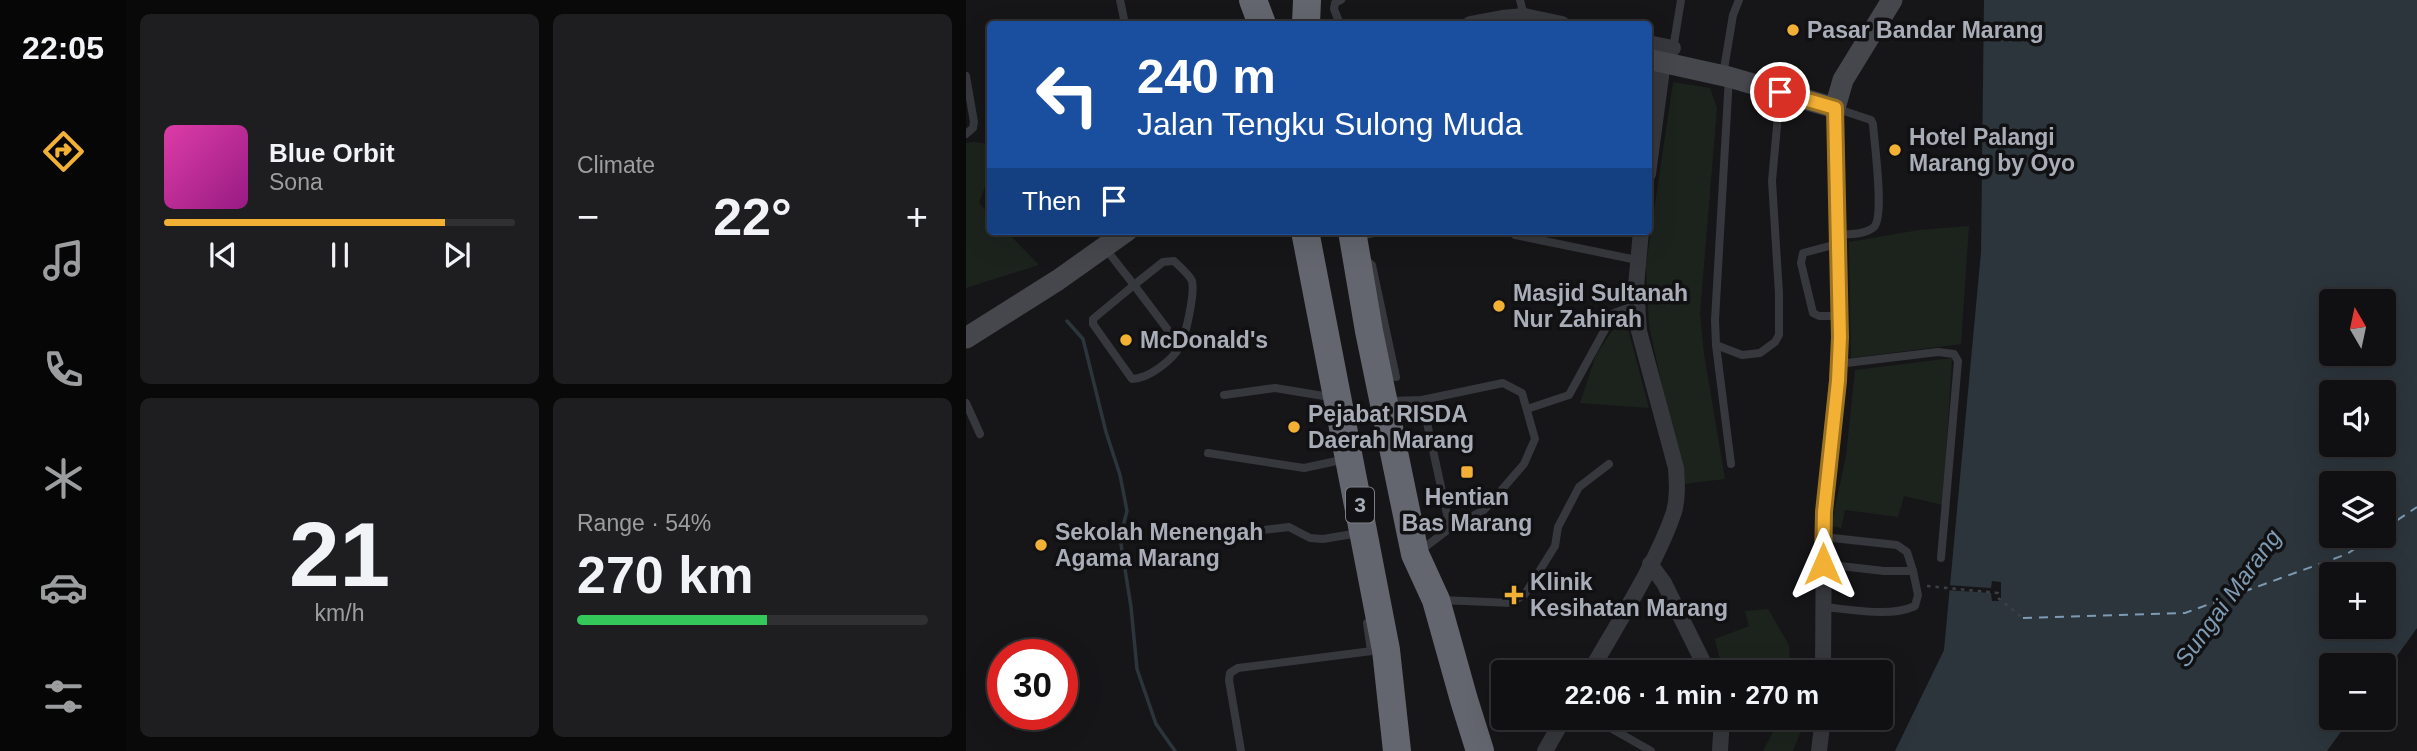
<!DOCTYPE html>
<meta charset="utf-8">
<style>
:root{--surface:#101012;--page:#1e1e20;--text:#f1f3f6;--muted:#9c9d9f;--line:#303032;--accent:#f2b134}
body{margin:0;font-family:Arial,sans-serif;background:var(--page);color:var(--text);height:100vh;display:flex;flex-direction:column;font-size:26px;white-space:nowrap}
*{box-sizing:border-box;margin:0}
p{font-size:23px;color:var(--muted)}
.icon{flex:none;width:38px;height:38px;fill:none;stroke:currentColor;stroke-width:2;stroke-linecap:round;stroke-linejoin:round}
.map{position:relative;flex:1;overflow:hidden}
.side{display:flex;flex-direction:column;gap:14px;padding:14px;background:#09090a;width:840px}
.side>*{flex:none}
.guide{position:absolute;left:21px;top:21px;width:665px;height:214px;border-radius:7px;box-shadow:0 7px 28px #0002,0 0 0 2px var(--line);background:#1a4fa0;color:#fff;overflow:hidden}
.needle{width:46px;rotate:351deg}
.controls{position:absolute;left:1353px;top:289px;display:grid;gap:14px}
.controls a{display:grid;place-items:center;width:77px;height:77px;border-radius:7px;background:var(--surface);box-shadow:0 7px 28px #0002,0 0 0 2px var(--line);font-size:35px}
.speed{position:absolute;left:21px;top:639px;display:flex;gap:14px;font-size:35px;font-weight:700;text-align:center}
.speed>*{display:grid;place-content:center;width:91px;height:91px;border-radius:50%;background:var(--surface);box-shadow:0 7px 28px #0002,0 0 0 2px var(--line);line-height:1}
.speed .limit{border:10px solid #d22;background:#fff;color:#111}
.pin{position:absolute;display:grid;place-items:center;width:60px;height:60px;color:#fff;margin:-30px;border:4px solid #fff;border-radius:50%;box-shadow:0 2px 7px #0007}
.me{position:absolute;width:77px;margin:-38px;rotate:0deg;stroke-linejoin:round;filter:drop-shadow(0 0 5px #0008)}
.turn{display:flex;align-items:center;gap:24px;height:147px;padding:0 35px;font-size:32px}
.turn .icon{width:91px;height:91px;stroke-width:2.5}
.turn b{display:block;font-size:49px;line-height:60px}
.then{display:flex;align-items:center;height:66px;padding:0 35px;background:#0003;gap:14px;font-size:26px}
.big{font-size:52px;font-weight:700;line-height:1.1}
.side .tile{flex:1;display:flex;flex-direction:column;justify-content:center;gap:10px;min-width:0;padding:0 24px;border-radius:10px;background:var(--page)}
.side .dial{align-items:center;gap:0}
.dial b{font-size:91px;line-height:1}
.song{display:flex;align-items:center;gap:21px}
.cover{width:84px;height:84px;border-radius:10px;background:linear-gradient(135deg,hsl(320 70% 55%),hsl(310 70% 35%))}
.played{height:7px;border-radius:4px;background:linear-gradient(90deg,var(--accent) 80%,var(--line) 80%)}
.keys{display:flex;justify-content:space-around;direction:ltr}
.heat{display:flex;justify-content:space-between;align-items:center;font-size:38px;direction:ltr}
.charge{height:10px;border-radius:5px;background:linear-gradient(90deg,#34c759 54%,var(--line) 0)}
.side .tiles{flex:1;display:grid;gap:14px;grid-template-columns:repeat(2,1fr)}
.trip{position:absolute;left:525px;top:660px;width:402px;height:70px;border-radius:7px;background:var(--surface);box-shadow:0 7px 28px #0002,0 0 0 2px var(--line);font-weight:700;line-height:70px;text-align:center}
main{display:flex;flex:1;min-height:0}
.tab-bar{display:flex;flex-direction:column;width:126px;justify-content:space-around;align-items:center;background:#060607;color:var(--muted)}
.tab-bar .icon{width:49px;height:49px}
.tab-bar .on{color:var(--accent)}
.tab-bar b{font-size:32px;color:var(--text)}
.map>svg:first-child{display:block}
.green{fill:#1c231d}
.water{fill:#2c353c;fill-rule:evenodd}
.pier{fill:#161618}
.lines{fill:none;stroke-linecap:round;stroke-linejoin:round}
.stream{stroke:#2c353c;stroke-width:3.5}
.ferry{stroke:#7f9bb3;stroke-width:2;stroke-dasharray:9 7;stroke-linecap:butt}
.path{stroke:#3d3f44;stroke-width:2.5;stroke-dasharray:3.5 5;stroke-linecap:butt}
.lane{stroke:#37383d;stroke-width:8}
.street{stroke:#37383d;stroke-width:16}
.secondary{stroke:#45474d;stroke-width:21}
.highway{stroke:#63666e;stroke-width:28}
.route-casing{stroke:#9d7322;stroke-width:18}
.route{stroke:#f2b134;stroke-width:12}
.poi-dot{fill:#f2b134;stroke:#111113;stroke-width:2.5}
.labels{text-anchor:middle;stroke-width:7;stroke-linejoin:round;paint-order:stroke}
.shield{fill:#111113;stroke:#7b7e86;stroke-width:2}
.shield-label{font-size:21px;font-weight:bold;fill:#a8adb8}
.poi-label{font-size:23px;font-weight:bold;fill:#a8adb8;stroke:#111113;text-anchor:start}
.water-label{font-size:24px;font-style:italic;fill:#7f9bb3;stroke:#111113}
</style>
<main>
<nav class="tab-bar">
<b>22:05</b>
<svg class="icon on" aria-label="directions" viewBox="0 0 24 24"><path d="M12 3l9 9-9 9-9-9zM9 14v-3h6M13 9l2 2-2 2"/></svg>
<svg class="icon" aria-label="music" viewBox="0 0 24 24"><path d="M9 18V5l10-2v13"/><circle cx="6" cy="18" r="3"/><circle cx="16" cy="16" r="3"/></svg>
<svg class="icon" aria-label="phone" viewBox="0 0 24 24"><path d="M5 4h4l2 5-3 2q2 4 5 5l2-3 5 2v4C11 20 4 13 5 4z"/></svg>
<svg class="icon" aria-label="climate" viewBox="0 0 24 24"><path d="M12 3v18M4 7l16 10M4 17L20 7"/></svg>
<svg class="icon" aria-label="car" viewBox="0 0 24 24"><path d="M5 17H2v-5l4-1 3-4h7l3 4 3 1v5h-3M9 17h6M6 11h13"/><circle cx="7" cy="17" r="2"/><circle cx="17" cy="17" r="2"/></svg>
<svg class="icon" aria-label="filters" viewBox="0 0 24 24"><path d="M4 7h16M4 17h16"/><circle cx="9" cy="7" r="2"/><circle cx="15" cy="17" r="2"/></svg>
</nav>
<section class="side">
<div class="tiles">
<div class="tile">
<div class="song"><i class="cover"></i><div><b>Blue Orbit</b><p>Sona</p></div></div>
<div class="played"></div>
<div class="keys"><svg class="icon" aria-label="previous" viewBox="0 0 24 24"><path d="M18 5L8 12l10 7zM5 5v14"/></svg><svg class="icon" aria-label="pause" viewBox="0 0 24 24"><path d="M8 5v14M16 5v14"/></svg><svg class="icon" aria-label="next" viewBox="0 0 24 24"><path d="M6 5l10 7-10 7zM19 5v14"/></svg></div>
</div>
<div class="tile"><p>Climate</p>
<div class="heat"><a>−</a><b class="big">22°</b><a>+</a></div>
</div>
<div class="tile dial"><b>21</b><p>km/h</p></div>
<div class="tile"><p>Range · 54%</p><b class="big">270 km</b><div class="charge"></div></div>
</div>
</section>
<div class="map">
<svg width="1451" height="751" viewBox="0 0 1451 751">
<rect width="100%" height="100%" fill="#161618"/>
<g class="green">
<polygon points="707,82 744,88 751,108 734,313 738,354 759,479 717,484 683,325 680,265"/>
<polygon points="8,142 24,144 24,173 13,203 24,215 24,231 40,231 73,265 0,288 0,143"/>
<polygon points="1003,226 995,344 885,358 883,242 953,230"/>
<polygon points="661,325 683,408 614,403 630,355 646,331"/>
<polygon points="986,358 977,505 938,496 932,517 879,510 875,528 865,526 880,456 889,370"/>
<polygon points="802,609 823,645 825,672 757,672 749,639 783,626 779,611"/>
<polygon points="814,718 840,718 827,751 797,751"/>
</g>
<path class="water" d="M1018,0H1451V628L1418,674V665H1365V718H1385L1361,751H929L978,650L1015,252ZM1365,301H1418V354H1365ZM1365,392H1418V444H1365ZM1365,483H1418V536H1365ZM1365,574H1418V626H1365Z"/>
<polygon class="pier" points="1026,581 1035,582 1035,601 1026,601 1025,593 980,590 980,585 1025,588"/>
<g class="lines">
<polyline class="stream" points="101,321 117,339 140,432 154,475 161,511 154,538 165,607 171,669 190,724 209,751"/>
<g class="ferry">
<polyline points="1418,529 1451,507"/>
<polyline points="1057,618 1219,613 1381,554 1408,536"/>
</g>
<polyline class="path" points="961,586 1032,593 1032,598 1057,618"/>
<g class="lane">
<polyline points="154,0 159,24"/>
<polyline points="554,0 558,16"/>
<polyline points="374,24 368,9 369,3 375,0"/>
<polyline points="707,49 715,0"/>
<polyline points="757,75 767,15 773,0"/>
<polyline points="0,76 8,122 7,128 0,134"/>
<polyline points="763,77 749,320 750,345 765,464"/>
<path d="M869,108L905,120L907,124C908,142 919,216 908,227C899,235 882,234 871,235"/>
<polyline points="549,231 549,235 671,260"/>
<polyline points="392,236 420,231"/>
<polyline points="871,244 837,253 835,263 847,313 853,316 873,316"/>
<path d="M139,248L168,285L127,319V324L166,379C182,379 207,360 214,346C220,335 229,293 226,281C223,274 213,266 208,261L197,262L168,285L214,346"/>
<polyline points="398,259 406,265 430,377"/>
<polyline points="750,345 776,355 794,353 809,342 813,335 813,294 806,181 814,93"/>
<polyline points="872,364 972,352 988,354 992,361 975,558"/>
<polyline points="258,395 309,388 364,397"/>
<polyline points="424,401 456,400 537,383 556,393 569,439 558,464 518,510 484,528"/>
<polyline points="0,403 14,434"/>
<polyline points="561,409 603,395 648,313 670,305"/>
<polyline points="242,453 338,468 380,459"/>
<polyline points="263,534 323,527 344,538 357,539 393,533"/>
<polyline points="454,551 484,528 456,400"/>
<polyline points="857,564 918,571 947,571 941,552 931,545 857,537"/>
<polyline points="475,600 545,603 559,594 589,546 592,527 613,487 643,464"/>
<path d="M857,607C885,609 923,618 949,606L952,595L947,571"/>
<polyline points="401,623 405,651"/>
<polyline points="627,718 685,751"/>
<polyline points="275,751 263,680 264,673 272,668 414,650"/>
</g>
<g class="street">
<polyline points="558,16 596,24"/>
<polyline points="504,24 536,18 558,16 558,24"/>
<polyline points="682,43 707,48"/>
<polyline points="682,174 697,62"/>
<polyline points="684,564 698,583 742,672"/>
<path d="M624,672C651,624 691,563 708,512C712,497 711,483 710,468L673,331L670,286L675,231"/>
<polyline points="857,672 858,512 871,381 874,337 869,108"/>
<polyline points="579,751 598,718"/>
<polyline points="754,751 756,718"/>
<polyline points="853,751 857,718"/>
</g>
<g class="secondary">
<polyline points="682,59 763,77 869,108 877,80 926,0"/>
<polyline points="0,338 92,280 161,231"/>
</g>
<g class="highway">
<polyline points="287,0 296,24"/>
<polyline points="340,24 341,0"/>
<polyline points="339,231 420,650 431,751"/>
<polyline points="386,231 403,331 449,554 470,600 498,700 514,751"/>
</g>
</g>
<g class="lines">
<g class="route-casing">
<polyline id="route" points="814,92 869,108 874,337 872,381 858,512 857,564"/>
</g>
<use href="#route" class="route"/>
</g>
<g class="poi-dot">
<circle cx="827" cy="30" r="7"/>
<circle cx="929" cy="150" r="7"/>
<circle cx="533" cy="306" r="7"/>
<circle cx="160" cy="340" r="7"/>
<circle cx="328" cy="427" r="7"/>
<rect x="494" y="465" width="14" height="14" rx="3.5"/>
<circle cx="75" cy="545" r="7"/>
<path d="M544.5 584.5h7v7h7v7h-7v7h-7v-7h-7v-7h7z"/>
</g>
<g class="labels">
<rect class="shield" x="380" y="487.5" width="28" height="35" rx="5"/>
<g class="shield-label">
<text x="394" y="512">3</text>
</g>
<g class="poi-label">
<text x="841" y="38">Pasar Bandar Marang</text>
<text x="943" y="145">Hotel Palangi<tspan x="943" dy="26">Marang by Oyo</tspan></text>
<text x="547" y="301">Masjid Sultanah<tspan x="547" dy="26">Nur Zahirah</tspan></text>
<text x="174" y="348">McDonald's</text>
<text x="342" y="422">Pejabat RISDA<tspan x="342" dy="26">Daerah Marang</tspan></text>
<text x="501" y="505" text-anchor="middle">Hentian<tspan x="501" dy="26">Bas Marang</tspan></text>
<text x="89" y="540">Sekolah Menengah<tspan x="89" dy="26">Agama Marang</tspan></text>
<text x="564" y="590">Klinik<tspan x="564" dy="26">Kesihatan Marang</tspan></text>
</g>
<g class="water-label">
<text transform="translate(1262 598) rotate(-54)" y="8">Sungai Marang</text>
</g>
</g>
</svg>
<div class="controls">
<a><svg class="needle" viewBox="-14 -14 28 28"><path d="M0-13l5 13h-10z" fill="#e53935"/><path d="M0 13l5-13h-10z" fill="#9c9d9f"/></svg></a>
<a><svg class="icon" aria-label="sound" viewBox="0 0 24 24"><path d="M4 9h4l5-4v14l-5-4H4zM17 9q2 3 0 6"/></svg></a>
<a><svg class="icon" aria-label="layers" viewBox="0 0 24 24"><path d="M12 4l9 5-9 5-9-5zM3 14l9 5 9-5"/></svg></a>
<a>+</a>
<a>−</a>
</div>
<div class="speed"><div class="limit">30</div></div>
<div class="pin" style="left:814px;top:92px;background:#d93025"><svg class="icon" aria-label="arrive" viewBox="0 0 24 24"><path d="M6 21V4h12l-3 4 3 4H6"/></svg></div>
<svg class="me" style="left:857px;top:564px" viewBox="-20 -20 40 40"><path d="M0-17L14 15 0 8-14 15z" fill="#f2b134" stroke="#fff" stroke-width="4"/></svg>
<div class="trip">22:06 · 1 min · 270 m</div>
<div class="guide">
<div class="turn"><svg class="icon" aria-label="left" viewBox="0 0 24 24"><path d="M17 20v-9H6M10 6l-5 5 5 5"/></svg><div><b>240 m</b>Jalan Tengku Sulong Muda</div></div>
<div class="then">Then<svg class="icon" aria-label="arrive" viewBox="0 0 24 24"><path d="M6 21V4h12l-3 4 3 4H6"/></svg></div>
</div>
</div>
</main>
